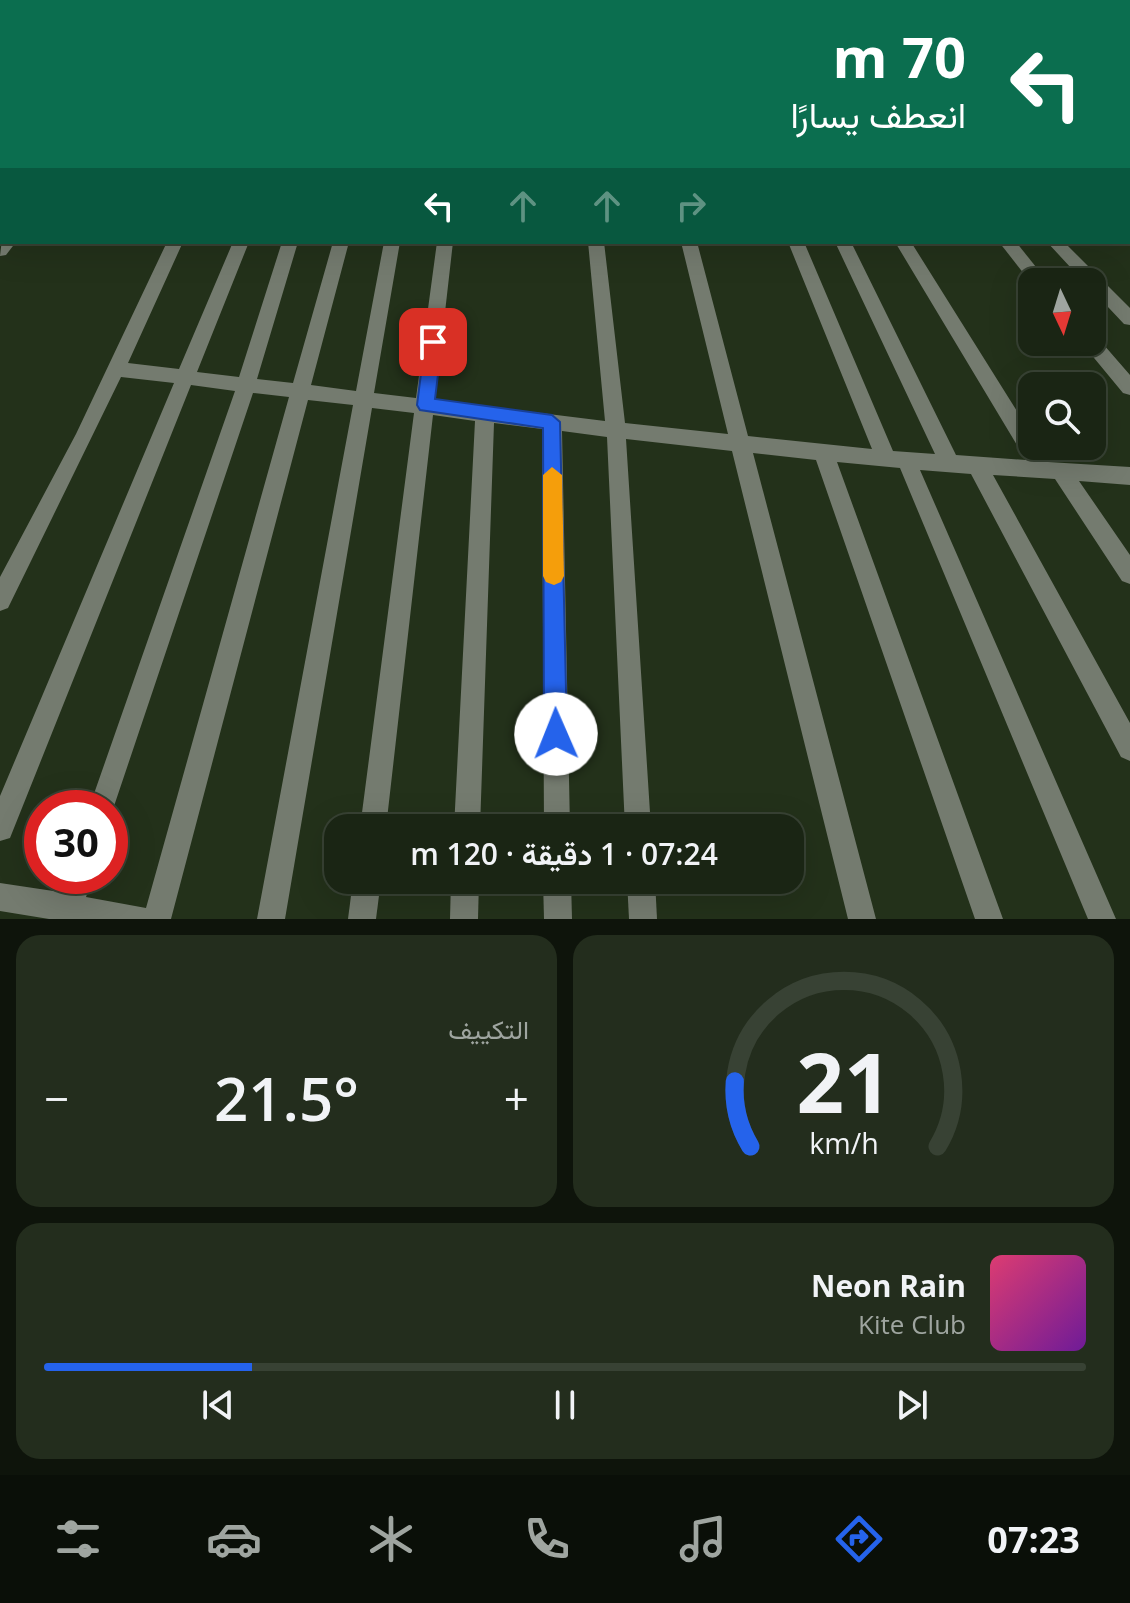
<!DOCTYPE html>
<html lang="ar">
<meta charset="utf-8">
<style>
:root{--surface:#1a2514;--page:#232d1d;--text:#f1f3f6;--muted:#9fa5a0;--line:#384234;--accent:#2563eb}
body{margin:0;font-family:"Open Sans",Vazirmatn,sans-serif;background:var(--page);color:var(--text);direction:rtl;height:100vh;display:flex;flex-direction:column;font-size:30px;white-space:nowrap}
*{box-sizing:border-box;margin:0}
p{font-size:26px;color:var(--muted)}
.icon{flex:none;width:44px;height:44px;fill:none;stroke:currentColor;stroke-width:2;stroke-linecap:round;stroke-linejoin:round}
.map{position:relative;height:919px;overflow:hidden;direction:ltr}
.details{display:flex;flex-direction:column;gap:16px;padding:16px;background:#0e140b;flex:1}
.details>*{flex:none}
.guide{position:absolute;left:0px;top:0px;width:1130px;height:244px;box-shadow:0 8px 32px #0002,0 0 0 2px var(--line);direction:rtl;background:#0b6e4f;color:#fff;overflow:hidden}
.needle{width:52px;rotate:176deg}
.buttons{position:absolute;left:1018px;top:268px;display:grid;gap:16px}
.buttons a{display:grid;place-items:center;width:88px;height:88px;border-radius:16px;background:var(--surface);box-shadow:0 8px 32px #0002,0 0 0 2px var(--line);font-size:40px}
.speed{position:absolute;left:24px;top:790px;display:flex;gap:16px;font-size:40px;font-weight:700;text-align:center}
.speed>*{display:grid;place-content:center;width:104px;height:104px;border-radius:50%;background:var(--surface);box-shadow:0 8px 32px #0002,0 0 0 2px var(--line);line-height:1}
.speed .limit{border:12px solid #d22;background:#fff;color:#111}
.pin{position:absolute;display:grid;place-items:center;width:68px;height:68px;color:#fff;margin:-34px;border-radius:16px;box-shadow:0 4px 12px #0006}
.me{position:absolute;width:88px;margin:-44px;rotate:359deg;stroke-linejoin:round;filter:drop-shadow(0 0 6px #0008)}
.turn{display:flex;align-items:center;gap:28px;height:168px;padding:0 32px;font-size:36px}
.turn .icon{width:104px;height:104px;stroke-width:2.5}
.turn b{display:block;font-size:56px;line-height:68px}
.lanes{display:flex;align-items:center;height:76px;padding:0 32px;background:#0003;justify-content:center;gap:40px;direction:ltr}
.lanes .off{opacity:.35}
.big{font-size:60px;font-weight:600;line-height:1.1}
.details .tile{flex:1;display:flex;flex-direction:column;justify-content:center;gap:12px;min-width:0;padding:0 28px;border-radius:24px;background:var(--page)}
.details .dial{align-items:center;gap:0}
.dial svg{height:208px;overflow:visible;fill:none;stroke:var(--line);stroke-width:7;stroke-linecap:round;text-anchor:middle}
.dial text{fill:var(--text);stroke:none}
.song{display:flex;align-items:center;gap:24px}
.cover{width:96px;height:96px;border-radius:12px;background:linear-gradient(135deg,hsl(340 70% 55%),hsl(280 70% 35%))}
.played{height:8px;border-radius:4px;background:linear-gradient(90deg,var(--accent) 20%,var(--line) 20%)}
.keys{display:flex;justify-content:space-around;direction:ltr}
.heat{display:flex;justify-content:space-between;align-items:center;font-size:44px;direction:ltr}
.details .tiles{flex:1;display:grid;gap:16px;grid-template-columns:1fr 1fr}
.tile:last-child{grid-column:span 2}
.trip{position:absolute;left:324px;top:814px;width:480px;height:80px;border-radius:24px;background:var(--surface);box-shadow:0 8px 32px #0002,0 0 0 2px var(--line);font-weight:600;line-height:80px;text-align:center;direction:rtl}
.dock{display:flex;height:128px;justify-content:space-around;align-items:center;background:#0a0f08;color:var(--muted)}
.dock .icon{width:56px;height:56px}
.dock .on{color:var(--accent)}
.dock b{font-size:36px;color:var(--text)}
.map>svg:first-child{display:block}
.green{fill:#324920}
.lines{fill:none;stroke-linecap:round;stroke-linejoin:round}
.minor{fill:#747b6f;fill-rule:evenodd}
.route{fill:#2563eb;stroke:#184099;stroke-width:2}
.slow{fill:#f59e0b}
</style>
<div class="map">
<svg width="1130" height="919" viewBox="0 0 1130 919">
<rect width="100%" height="100%" fill="#23311a"/>
<polygon class="green" points="412,0 904,0 897,2"/>
<g class="lines">
<g class="minor">
<polygon points="163,0 178,0 180,2 165,2"/>
<polygon points="390,0 402,0 403,2 391,2"/>
<polygon points="1020,0 1033,0 1035,2 1022,2"/>
<polygon points="1087,0 1100,0 1102,2 1089,2"/>
<polygon points="1128,20 1130,21 1130,29 1128,28"/>
<polygon points="2,65 2,73 0,74 0,66"/>
<polygon points="1128,67 1130,68 1130,76 1128,75"/>
<polygon points="0,94 2,95 2,104 0,103"/>
<polygon points="1128,99 1130,100 1130,108 1128,108"/>
<polygon points="1128,169 1130,170 1130,181 1128,180"/>
<polygon points="2,194 2,204 0,205 0,195"/>
<polygon points="1128,210 1130,211 1130,222 1128,222"/>
<polygon points="2,239 2,242 16,242 6,255 0,256"/>
<polygon points="167,242 183,242 128,363 179,369 233,242 249,242 197,372 239,377 282,242 298,242 257,379 293,383 333,242 349,242 311,385 356,391 384,242 400,242 374,393 416,398 437,242 453,242 435,400 605,421 588,242 604,242 625,423 728,434 681,242 697,242 748,436 872,449 788,242 804,242 893,451 935,454 835,242 851,242 956,455 1026,460 895,242 911,242 1032,435 1032,446 1039,446 1048,462 1130,467 1130,485 1079,481 1130,555 1130,584 1122,581 1055,479 993,475 1130,723 1130,761 1121,757 971,474 920,470 1116,919 1088,919 900,468 837,462 1003,919 975,919 816,460 753,453 876,919 848,919 732,451 626,439 651,828 625,828 607,437 562,431 570,828 544,828 542,429 494,423 480,828 454,828 475,421 433,415 386,828 360,828 414,413 372,408 285,919 257,919 353,405 308,400 171,919 49,919 0,911 0,883 60,892 65,876 93,876 86,897 146,908 289,397 253,393 110,818 110,808 89,808 235,391 191,385 10,838 0,841 0,796 174,383 121,377 8,608 0,611 0,577 76,434"/>
<polygon points="999,242 1016,242 1048,282 1032,284"/>
<polygon points="1047,242 1064,242 1130,308 1130,325 1124,324 1092,290 1092,282 1084,282"/>
<polygon points="1092,336 1097,337 1130,375 1130,395 1123,393 1085,347 1082,342 1092,342"/>
<polygon points="353,880 381,880 376,919 348,919"/>
<polygon points="451,880 479,880 478,919 450,919"/>
<polygon points="543,880 571,880 572,919 544,919"/>
<polygon points="627,880 655,880 657,919 629,919"/>
</g>
</g>
<polygon class="route" points="433,336 442,342 435,399 552,415 560,422 567,734 564,742 556,746 548,742 544,734 543,428 420,410 417,405 425,342"/>
<polygon class="slow" points="552,467 562,475 564,576 561,582 554,585 546,582 543,576 543,475"/>
</svg>
<div class="buttons">
<a><svg class="needle" viewBox="-14 -14 28 28"><path d="M0-13l5 13h-10z" fill="#e53935"/><path d="M0 13l5-13h-10z" fill="#9fa5a0"/></svg></a>
<a><svg class="icon" aria-label="search" viewBox="0 0 24 24"><circle cx="10" cy="10" r="6"/><path d="M15 15l6 6"/></svg></a>
</div>
<div class="speed"><div class="limit">30</div></div>
<div class="pin" style="left:433px;top:342px;background:#d93025"><svg class="icon" aria-label="arrive" viewBox="0 0 24 24"><path d="M6 21V4h12l-3 4 3 4H6"/></svg></div>
<svg class="me" style="left:556px;top:734px" viewBox="-20 -20 40 40"><circle r="19" fill="#fff"/><path d="M0-13L10 11 0 6-10 11z" fill="#2563eb"/></svg>
<div class="trip">07:24 · 1 دقيقة · 120 m</div>
<div class="guide">
<div class="turn"><svg class="icon" aria-label="left" viewBox="0 0 24 24"><path d="M17 20v-9H6M10 6l-5 5 5 5"/></svg><div><b>70 m</b>انعطف يسارًا</div></div>
<div class="lanes"><svg class="icon" aria-label="left" viewBox="0 0 24 24"><path d="M17 20v-9H6M10 6l-5 5 5 5"/></svg><svg class="icon off" aria-label="ahead" viewBox="0 0 24 24"><path d="M12 20V5M6 11l6-6 6 6"/></svg><svg class="icon off" aria-label="ahead" viewBox="0 0 24 24"><path d="M12 20V5M6 11l6-6 6 6"/></svg><svg class="icon off" aria-label="right" viewBox="0 0 24 24"><path d="M7 20v-9h11M14 6l5 5-5 5"/></svg></div>
</div>
</div>
<section class="details">
<div class="tiles">
<div class="tile dial"><svg viewBox="0 0 100 80">
<path d="M14 69A42 42 0 1 1 86 69"/>
<path d="M14 69A42 42 0 0 1 8 44" stroke="#2563eb"/>
<text x="50" y="56" font-size="32" font-weight="700">21</text>
<text x="50" y="72" font-size="11">km/h</text>
</svg></div>
<div class="tile"><p>التكييف</p>
<div class="heat"><a>−</a><b class="big">21.5°</b><a>+</a></div>
</div>
<div class="tile">
<div class="song"><i class="cover"></i><div><b>Neon Rain</b><p>Kite Club</p></div></div>
<div class="played"></div>
<div class="keys"><svg class="icon" aria-label="previous" viewBox="0 0 24 24"><path d="M18 5L8 12l10 7zM5 5v14"/></svg><svg class="icon" aria-label="pause" viewBox="0 0 24 24"><path d="M8 5v14M16 5v14"/></svg><svg class="icon" aria-label="next" viewBox="0 0 24 24"><path d="M6 5l10 7-10 7zM19 5v14"/></svg></div>
</div>
</div>
</section>
<nav class="dock">
<b>07:23</b>
<svg class="icon on" aria-label="directions" viewBox="0 0 24 24"><path d="M12 3l9 9-9 9-9-9zM9 14v-3h6M13 9l2 2-2 2"/></svg>
<svg class="icon" aria-label="music" viewBox="0 0 24 24"><path d="M9 18V5l10-2v13"/><circle cx="6" cy="18" r="3"/><circle cx="16" cy="16" r="3"/></svg>
<svg class="icon" aria-label="phone" viewBox="0 0 24 24"><path d="M5 4h4l2 5-3 2q2 4 5 5l2-3 5 2v4C11 20 4 13 5 4z"/></svg>
<svg class="icon" aria-label="climate" viewBox="0 0 24 24"><path d="M12 3v18M4 7l16 10M4 17L20 7"/></svg>
<svg class="icon" aria-label="car" viewBox="0 0 24 24"><path d="M5 17H2v-5l4-1 3-4h7l3 4 3 1v5h-3M9 17h6M6 11h13"/><circle cx="7" cy="17" r="2"/><circle cx="17" cy="17" r="2"/></svg>
<svg class="icon" aria-label="filters" viewBox="0 0 24 24"><path d="M4 7h16M4 17h16"/><circle cx="9" cy="7" r="2"/><circle cx="15" cy="17" r="2"/></svg>
</nav>
